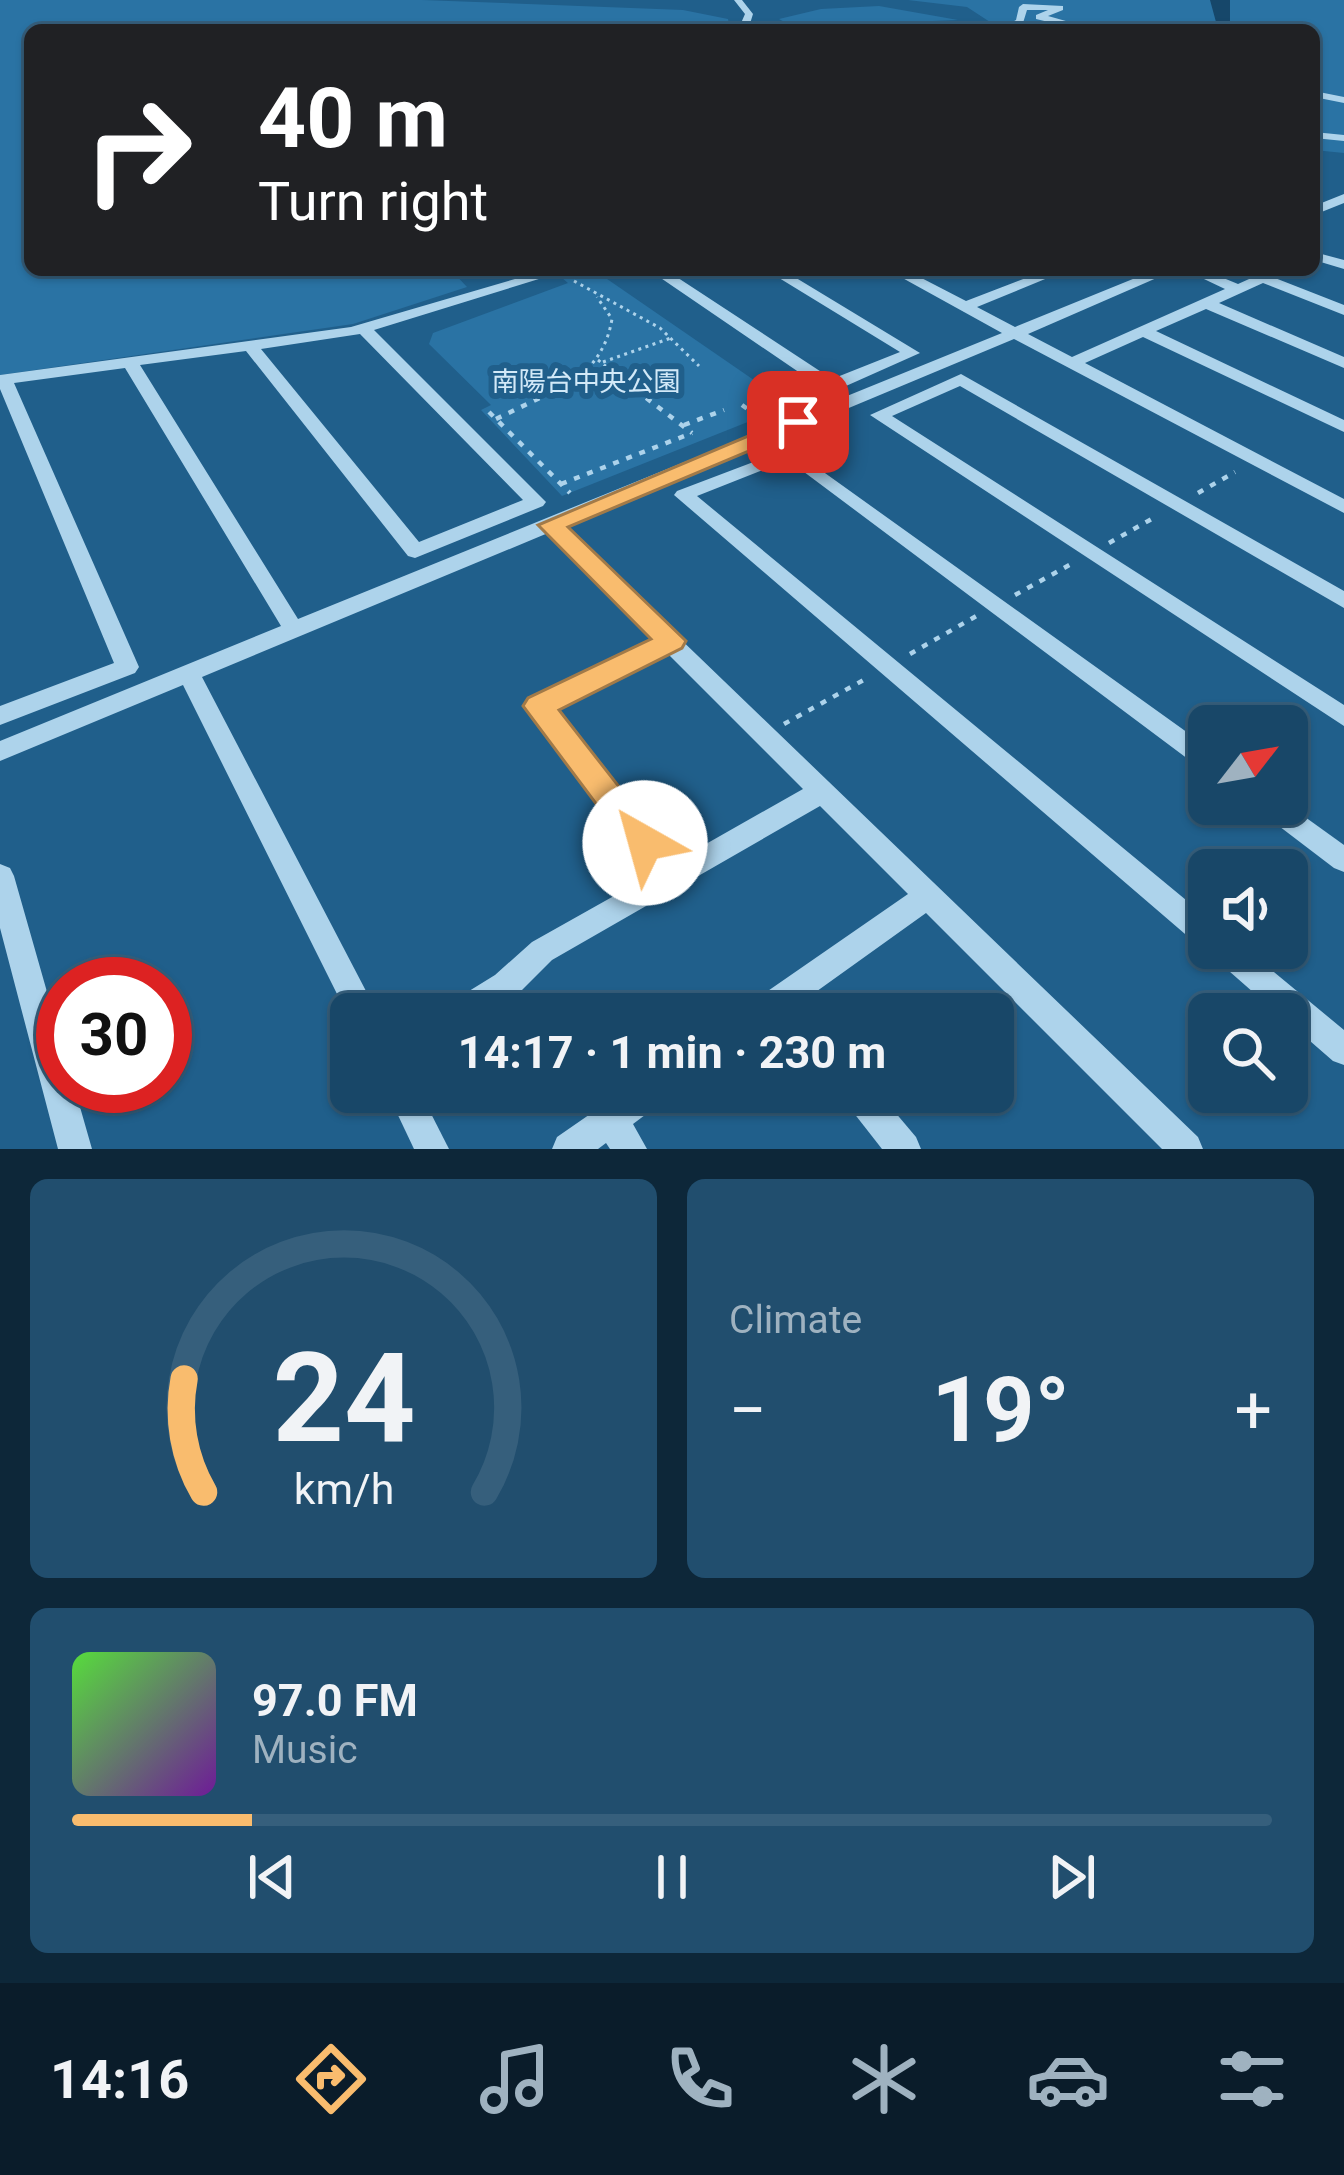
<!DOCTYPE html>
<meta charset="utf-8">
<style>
:root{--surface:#184768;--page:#214e6e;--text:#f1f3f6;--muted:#9fb2c0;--line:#365f7c;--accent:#f9bc6e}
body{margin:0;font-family:Roboto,"Noto Sans JP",sans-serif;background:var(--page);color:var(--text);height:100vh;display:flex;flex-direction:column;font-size:45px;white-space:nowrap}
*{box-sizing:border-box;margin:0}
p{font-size:39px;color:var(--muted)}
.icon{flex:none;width:66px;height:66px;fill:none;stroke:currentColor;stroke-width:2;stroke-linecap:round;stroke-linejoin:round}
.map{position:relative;height:1149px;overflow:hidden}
.panel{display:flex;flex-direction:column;gap:30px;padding:30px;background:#0d2739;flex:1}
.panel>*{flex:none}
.top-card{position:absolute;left:24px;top:24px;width:1296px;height:252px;border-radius:18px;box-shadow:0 3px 9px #0004,0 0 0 3px var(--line);background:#202124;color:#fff;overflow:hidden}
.needle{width:78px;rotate:59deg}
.buttons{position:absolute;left:1188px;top:705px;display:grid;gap:24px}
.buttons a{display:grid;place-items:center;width:120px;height:120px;border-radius:18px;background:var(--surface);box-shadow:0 3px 9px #0004,0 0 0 3px var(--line);font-size:60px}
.speed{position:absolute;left:36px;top:957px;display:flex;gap:24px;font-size:60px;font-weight:700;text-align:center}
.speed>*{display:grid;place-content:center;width:156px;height:156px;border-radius:50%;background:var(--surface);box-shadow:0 3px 9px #0004,0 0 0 3px var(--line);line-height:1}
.speed .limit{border:18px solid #d22;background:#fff;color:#111}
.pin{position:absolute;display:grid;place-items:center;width:102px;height:102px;color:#fff;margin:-51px;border-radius:24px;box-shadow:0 6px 18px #0006}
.me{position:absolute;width:132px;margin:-66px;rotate:322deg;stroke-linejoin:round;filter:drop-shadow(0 0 9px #0008)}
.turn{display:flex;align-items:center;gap:42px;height:252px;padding:0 36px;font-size:54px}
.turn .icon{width:156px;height:156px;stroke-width:2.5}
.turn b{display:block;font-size:84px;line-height:102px}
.big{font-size:90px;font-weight:700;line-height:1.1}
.panel .widget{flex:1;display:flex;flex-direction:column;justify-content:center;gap:18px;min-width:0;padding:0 42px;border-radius:18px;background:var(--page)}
.panel .dial{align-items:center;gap:0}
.dial svg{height:312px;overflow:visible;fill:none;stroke:var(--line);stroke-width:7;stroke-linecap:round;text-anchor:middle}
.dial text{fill:var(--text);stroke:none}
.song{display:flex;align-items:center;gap:36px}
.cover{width:144px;height:144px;border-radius:18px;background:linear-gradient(135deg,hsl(110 70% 55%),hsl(280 70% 35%))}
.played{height:12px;border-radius:6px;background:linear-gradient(90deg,var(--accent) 15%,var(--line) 15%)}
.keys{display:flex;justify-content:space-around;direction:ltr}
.heat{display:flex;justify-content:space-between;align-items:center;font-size:66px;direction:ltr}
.panel .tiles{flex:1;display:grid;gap:30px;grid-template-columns:1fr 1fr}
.widget:last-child{grid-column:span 2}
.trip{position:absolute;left:330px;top:993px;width:684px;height:120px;border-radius:18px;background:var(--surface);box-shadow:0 3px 9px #0004,0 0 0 3px var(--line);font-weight:700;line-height:120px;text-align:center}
.menu{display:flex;height:192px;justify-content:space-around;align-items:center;background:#0a1c2a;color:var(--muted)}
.menu .icon{width:84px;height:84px}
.menu .current{color:var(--accent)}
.menu b{font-size:54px;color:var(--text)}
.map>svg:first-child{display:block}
.green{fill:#2a73a4}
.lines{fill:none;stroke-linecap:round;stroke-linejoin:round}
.river{fill:#16476a;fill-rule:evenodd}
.path-far1{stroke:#add3eb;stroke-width:3;stroke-dasharray:3 4.5;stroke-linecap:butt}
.path{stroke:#add3eb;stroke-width:4.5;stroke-dasharray:6 8;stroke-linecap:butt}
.minor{fill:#add3eb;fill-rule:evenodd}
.route{fill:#f9bc6e;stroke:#a27a48;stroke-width:3}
.labels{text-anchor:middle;stroke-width:12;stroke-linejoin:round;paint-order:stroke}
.far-park-label{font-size:27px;fill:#d2e9f8;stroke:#205f8b}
</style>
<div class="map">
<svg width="1344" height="1149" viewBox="0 0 1344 1149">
<rect width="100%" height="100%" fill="#205f8b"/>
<g class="green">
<polygon points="0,0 422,0 683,10 728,19 730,30 30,30 30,270 451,270 467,287 353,324 0,375"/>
<polygon points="908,0 1344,0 1344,153 1314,150 1314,30 962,30 990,22 967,7"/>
<polygon points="879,6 958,20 883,23 884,30 799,30 779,19 821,9"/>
<polygon points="594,270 790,405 562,496 481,410 491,405 429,344 433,333 568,283 562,278"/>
</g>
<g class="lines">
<polygon class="river" points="1210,0 1230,0 1230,22 1216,22"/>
<g class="path-far1">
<polyline points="574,281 660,328 699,366"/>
<polyline points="598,360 628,384"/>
<polyline points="603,362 671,338"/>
<path d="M571,384C594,365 607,348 612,319L597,297"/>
</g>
<g class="path">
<polyline points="624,381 692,433"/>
<polyline points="742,405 757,416"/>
<polyline points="489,412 570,493"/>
<polyline points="496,419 575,381"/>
<polyline points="684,425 724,410"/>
<polyline points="561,484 692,433"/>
<polyline points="1198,493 1235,472"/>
<polyline points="1109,543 1157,516"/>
<polyline points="1015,595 1073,563"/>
<polyline points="910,654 978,615"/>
<polyline points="784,724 869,677"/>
</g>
<g class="minor">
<polygon points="734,0 742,0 753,14 748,30 738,30 745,14"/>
<polygon points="1023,4 1063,6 1063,10 1048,16 1098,30 1082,30 1036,19 1036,15 1048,10 1027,10 1023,23 1009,30 997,30 1016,20 1019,7"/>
<polygon points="1314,91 1344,97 1344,103 1314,97"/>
<polygon points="1314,132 1344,135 1344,141 1314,138"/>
<polygon points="1344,194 1344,203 1314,215 1314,206"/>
<polygon points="1314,252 1344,260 1344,269 1314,260"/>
<path d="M546,270H568L374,330L546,502L543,506L415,558L408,556L246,351L140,365L298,619L1002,333L888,270H906L966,301L1047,270H1067L977,307L1015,327L1155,270H1175L1028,334L1072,357L1225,289L1185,270H1204L1238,284L1269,270H1288L1275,278L1344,305V315L1263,283L1219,303L1344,357V368L1206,309L1156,331L1344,420V432L1143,337L1085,363L1344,499V513L1014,339L564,527L1198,1137L1203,1149H1162L926,913L785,1014H745L749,1004L908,894L820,806L552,960L517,995L486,1014H444L448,1004L495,975L532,942L653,874L527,706L531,700L654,640L548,533L202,677L378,1014H351V1022L183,685L0,761V741L281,626L125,368L14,383L139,667L135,673L0,725V706L114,663L0,389V375L351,327ZM360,334L523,500L419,542L261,349ZM667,653L803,789L676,861L555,709Z"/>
<polygon points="649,270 666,270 832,379 900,352 766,270 783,270 920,353 837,390 825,390"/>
<polygon points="961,374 1344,591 1344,608 960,386 892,416 1344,705 1344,726 870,415"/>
<polygon points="790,448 1209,748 1209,771 1200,768 788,460 697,496 1209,919 1209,948 1245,948 1344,1030 1344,1065 1333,1061 1287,1021 1287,1014 1278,1014 1213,957 1209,950 1199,946 674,495 677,491"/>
<polygon points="1255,804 1287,804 1344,845 1344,872 1334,868 1259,811"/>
<polygon points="0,864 10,868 14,876 63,1048 63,1086 74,1086 92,1149 58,1149 0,928"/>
<polygon points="387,1092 420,1092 449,1149 414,1149"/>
<polygon points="622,1092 666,1092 661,1103 633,1124 647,1149 610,1149 606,1143 598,1149 552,1149 557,1137"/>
<polygon points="841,1092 878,1092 916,1137 921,1149 882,1149 846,1103"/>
</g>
</g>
<polygon class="route" points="798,415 806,417 806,427 568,527 686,641 682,648 559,710 663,843 658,853 645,858 633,853 523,706 528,698 651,639 538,525"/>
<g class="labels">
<g class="far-park-label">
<text x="586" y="391">南陽台中央公園</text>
</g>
</g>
</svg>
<div class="buttons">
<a><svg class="needle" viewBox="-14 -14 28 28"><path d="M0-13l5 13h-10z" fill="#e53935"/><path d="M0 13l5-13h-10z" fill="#9fb2c0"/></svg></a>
<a><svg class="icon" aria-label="sound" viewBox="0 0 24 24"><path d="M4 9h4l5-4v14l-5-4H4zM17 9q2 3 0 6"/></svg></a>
<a><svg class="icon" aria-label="search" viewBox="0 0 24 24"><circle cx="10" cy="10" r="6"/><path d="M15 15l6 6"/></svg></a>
</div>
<div class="speed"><div class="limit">30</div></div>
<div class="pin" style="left:798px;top:422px;background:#d93025"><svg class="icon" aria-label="arrive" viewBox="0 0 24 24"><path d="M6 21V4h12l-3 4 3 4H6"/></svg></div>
<svg class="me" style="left:645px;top:843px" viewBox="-20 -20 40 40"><circle r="19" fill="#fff"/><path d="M0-13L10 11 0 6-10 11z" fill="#f9bc6e"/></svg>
<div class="trip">14:17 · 1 min · 230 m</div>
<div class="top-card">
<div class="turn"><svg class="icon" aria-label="right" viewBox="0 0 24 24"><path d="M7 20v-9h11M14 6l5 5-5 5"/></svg><div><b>40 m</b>Turn right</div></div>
</div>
</div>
<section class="panel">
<div class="tiles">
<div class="widget dial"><svg viewBox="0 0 100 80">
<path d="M14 69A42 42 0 1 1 86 69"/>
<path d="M14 69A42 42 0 0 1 9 40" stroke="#f9bc6e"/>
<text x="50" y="56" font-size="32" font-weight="700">24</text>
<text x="50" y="72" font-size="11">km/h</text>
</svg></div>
<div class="widget"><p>Climate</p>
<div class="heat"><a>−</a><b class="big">19°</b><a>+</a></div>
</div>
<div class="widget">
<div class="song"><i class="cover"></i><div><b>97.0 FM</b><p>Music</p></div></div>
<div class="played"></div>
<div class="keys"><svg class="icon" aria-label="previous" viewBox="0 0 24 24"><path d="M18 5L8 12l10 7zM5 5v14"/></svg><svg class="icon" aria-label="pause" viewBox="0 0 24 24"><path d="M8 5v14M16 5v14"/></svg><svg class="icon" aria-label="next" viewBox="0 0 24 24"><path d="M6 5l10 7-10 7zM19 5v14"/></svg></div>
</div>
</div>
</section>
<nav class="menu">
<b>14:16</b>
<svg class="icon current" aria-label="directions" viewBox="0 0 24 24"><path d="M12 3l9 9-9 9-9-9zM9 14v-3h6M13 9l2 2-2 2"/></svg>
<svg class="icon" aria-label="music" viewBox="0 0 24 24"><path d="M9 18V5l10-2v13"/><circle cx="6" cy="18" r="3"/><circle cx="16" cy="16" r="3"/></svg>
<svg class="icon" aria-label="phone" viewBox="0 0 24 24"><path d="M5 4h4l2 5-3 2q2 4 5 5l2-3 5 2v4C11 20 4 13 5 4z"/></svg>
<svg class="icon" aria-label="climate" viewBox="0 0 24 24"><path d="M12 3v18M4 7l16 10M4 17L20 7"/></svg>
<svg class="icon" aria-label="car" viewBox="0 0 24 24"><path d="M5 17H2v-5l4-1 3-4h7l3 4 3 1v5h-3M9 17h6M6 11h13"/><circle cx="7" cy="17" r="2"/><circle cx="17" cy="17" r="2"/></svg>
<svg class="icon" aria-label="filters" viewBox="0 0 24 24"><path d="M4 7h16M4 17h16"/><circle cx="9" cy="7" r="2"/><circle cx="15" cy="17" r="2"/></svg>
</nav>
